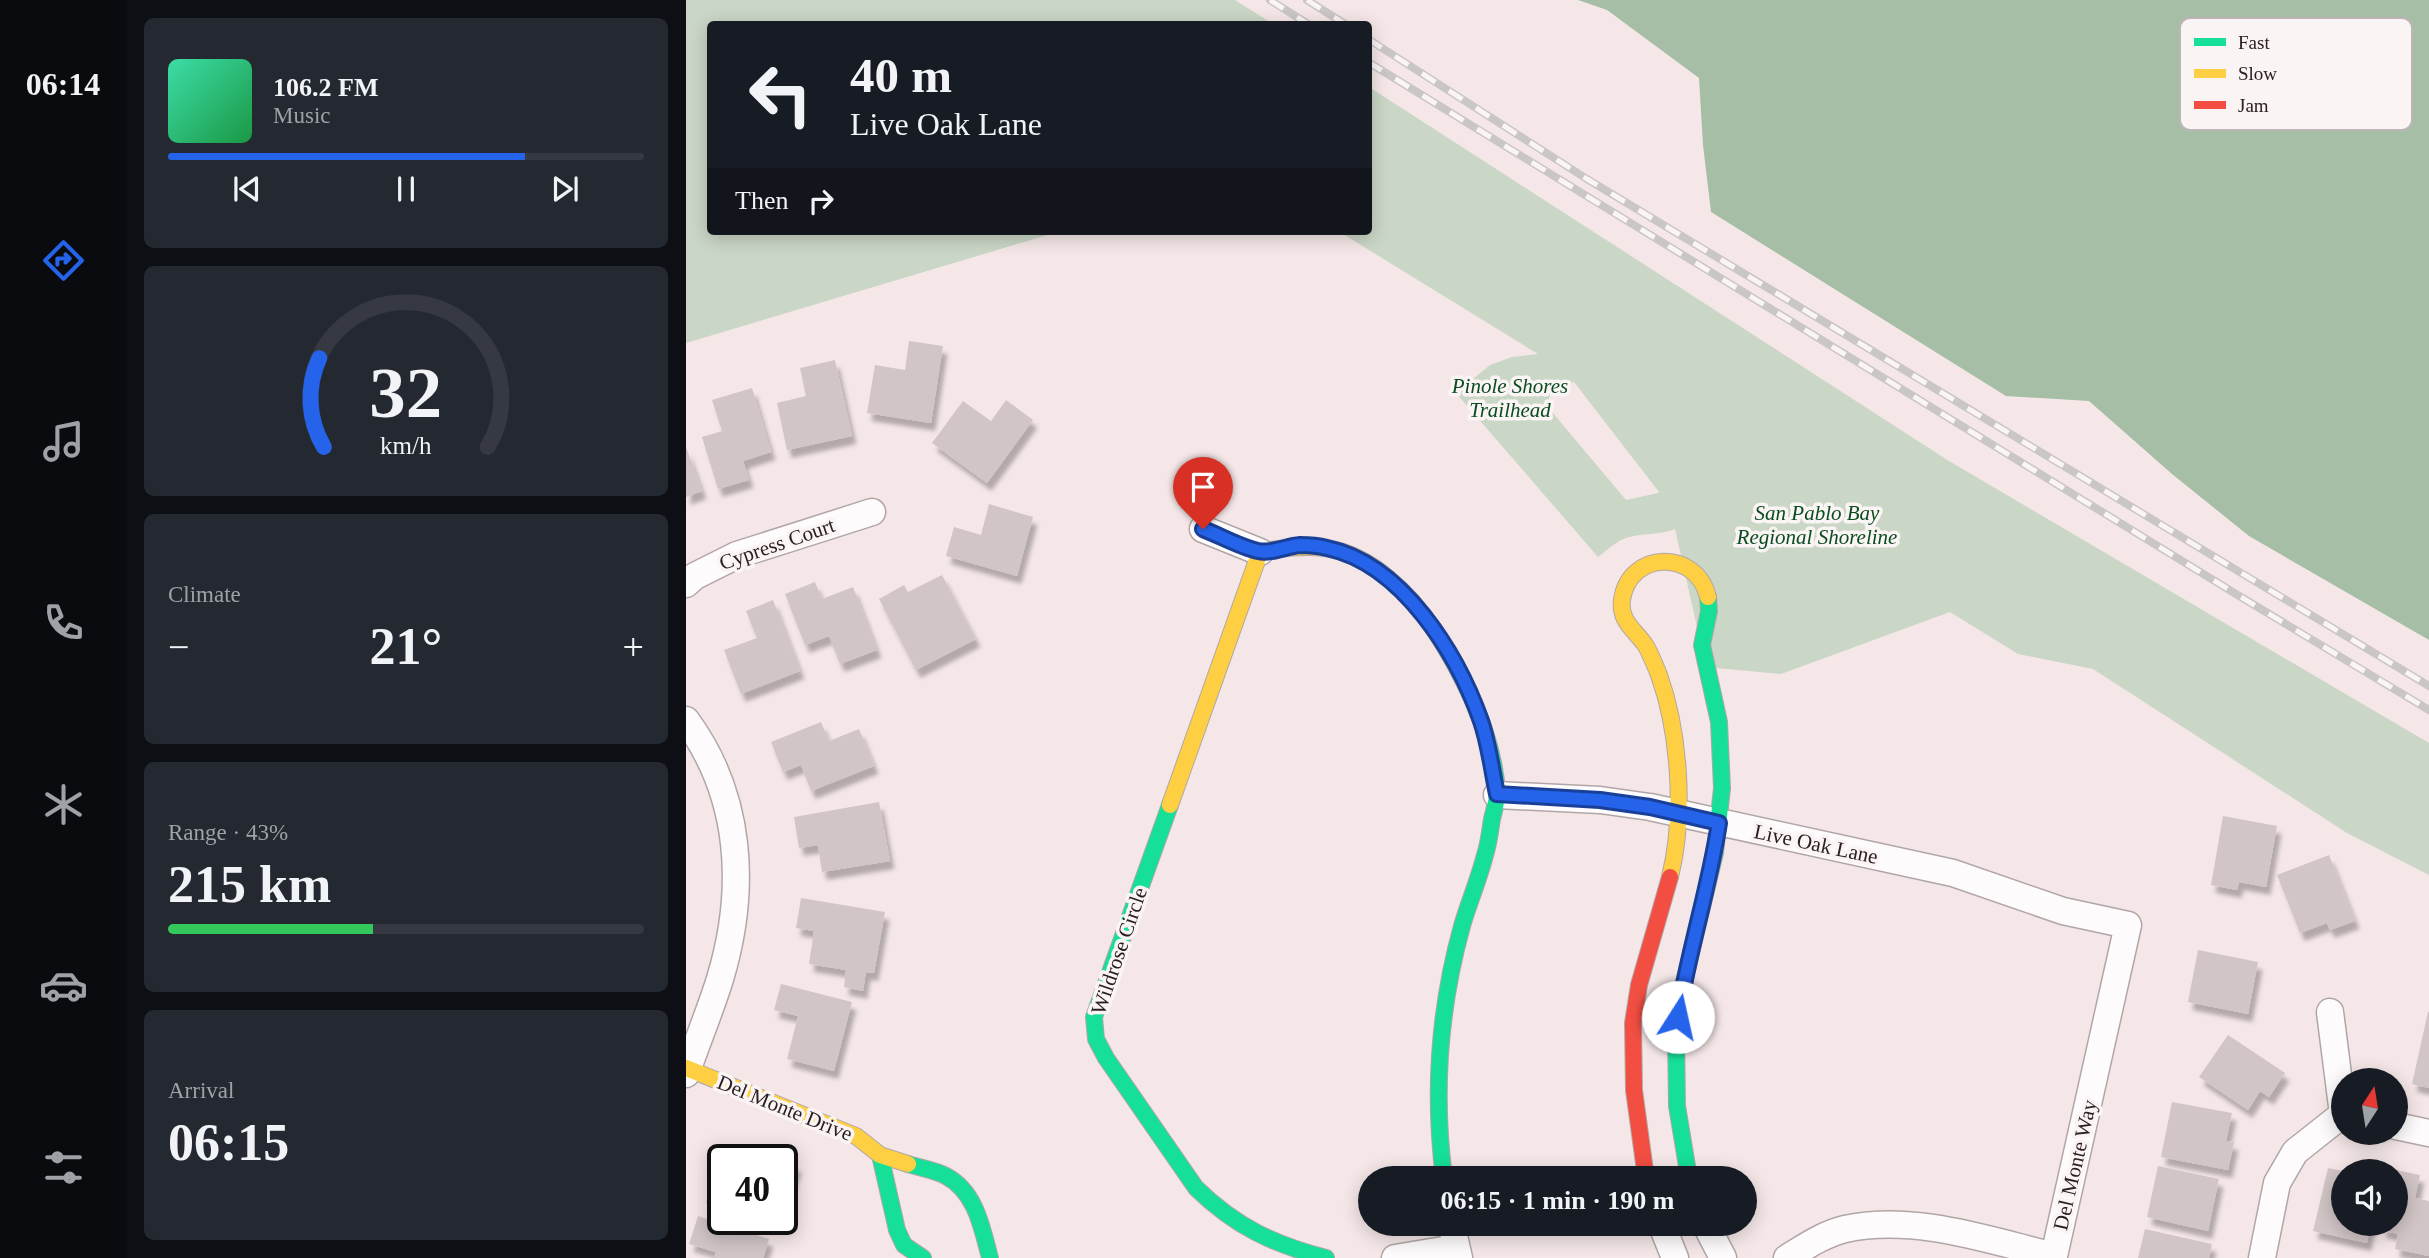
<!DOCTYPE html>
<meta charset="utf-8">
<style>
:root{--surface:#171b24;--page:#242831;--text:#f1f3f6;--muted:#9ea1a6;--line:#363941;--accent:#2563eb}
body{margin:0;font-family:Georgia,serif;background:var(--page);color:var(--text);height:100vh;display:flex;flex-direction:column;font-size:26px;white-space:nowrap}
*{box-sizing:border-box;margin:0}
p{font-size:23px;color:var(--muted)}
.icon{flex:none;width:38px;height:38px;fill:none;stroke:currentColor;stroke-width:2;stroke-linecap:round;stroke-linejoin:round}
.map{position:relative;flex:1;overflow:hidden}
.drawer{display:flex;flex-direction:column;gap:18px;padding:18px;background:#0d0f14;width:560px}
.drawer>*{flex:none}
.guide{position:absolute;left:21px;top:21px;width:665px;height:214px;border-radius:7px;box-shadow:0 4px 18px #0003;background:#171b24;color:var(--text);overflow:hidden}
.needle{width:46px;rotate:12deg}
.buttons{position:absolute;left:1645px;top:1068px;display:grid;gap:14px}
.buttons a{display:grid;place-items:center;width:77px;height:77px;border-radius:50%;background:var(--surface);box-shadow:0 4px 18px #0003;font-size:35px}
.speed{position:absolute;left:21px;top:1144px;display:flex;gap:14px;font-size:35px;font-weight:700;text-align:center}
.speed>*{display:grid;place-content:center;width:91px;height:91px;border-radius:50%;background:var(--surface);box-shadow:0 4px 18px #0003;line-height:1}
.speed .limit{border:4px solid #111;border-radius:10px;background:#fff;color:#111}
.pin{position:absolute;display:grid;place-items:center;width:60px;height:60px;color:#fff;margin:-72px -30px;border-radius:50% 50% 50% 0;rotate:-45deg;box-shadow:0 0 7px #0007}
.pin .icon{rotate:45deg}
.me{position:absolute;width:77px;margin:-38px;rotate:10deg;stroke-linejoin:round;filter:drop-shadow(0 0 5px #0008)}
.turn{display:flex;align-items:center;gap:24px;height:147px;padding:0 28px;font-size:32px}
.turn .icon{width:91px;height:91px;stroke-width:2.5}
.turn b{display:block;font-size:49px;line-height:60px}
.then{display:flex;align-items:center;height:66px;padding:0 28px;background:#0003;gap:14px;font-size:26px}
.big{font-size:52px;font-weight:800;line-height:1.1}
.drawer .widget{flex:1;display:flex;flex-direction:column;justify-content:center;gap:10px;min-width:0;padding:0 24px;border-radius:10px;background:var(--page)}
.drawer .dial{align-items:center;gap:0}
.dial svg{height:182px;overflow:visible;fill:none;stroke:var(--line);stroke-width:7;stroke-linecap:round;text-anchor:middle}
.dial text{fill:var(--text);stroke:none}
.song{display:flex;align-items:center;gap:21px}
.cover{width:84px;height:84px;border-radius:10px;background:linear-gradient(135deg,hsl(160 70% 55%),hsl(140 70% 35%))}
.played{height:7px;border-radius:4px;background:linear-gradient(90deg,var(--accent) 75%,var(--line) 75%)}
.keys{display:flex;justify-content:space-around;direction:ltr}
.heat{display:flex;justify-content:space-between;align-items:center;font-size:38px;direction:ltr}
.charge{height:10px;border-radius:5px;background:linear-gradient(90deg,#34c759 43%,var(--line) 0)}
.trip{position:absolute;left:672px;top:1166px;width:399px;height:70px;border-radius:35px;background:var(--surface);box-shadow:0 4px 18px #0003;font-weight:800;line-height:70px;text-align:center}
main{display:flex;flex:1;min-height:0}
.dock{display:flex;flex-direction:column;width:126px;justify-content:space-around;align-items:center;background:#090b0e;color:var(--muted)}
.dock .icon{width:49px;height:49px}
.dock .selected{color:var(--accent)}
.dock b{font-size:32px;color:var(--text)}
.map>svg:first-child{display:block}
.green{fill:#cad6c6;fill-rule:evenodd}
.water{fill:#a6bea6}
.building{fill:#d1c5c6;filter:url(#shadow)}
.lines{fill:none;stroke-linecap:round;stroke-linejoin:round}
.street-casing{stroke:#b1a6a7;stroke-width:29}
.fast-casing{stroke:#b1a6a7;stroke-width:18}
.slow-casing{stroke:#b1a6a7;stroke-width:18}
.jam-casing{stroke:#b1a6a7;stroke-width:18}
.street{stroke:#fefbfc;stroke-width:26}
.fast{stroke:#16e098;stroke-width:16}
.slow{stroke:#ffcf43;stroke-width:16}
.jam{stroke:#f24e42;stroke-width:16}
.rail-casing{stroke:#cac6c6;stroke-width:8}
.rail{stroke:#fbf4f4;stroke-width:5;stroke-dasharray:16;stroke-linecap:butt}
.route-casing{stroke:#184099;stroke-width:18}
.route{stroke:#2563eb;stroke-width:12}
.labels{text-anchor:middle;stroke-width:7;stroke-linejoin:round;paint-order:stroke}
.park-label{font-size:21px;font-style:italic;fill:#094c1f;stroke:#fbf4f4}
.street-label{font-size:21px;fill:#2b2021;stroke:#fbf4f4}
.key{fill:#fbf4f4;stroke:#bdb4b5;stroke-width:2}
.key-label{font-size:19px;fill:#2b2021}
</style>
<main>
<nav class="dock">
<b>06:14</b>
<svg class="icon selected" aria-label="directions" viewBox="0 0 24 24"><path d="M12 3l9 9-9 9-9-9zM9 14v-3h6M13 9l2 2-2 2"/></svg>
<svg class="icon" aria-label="music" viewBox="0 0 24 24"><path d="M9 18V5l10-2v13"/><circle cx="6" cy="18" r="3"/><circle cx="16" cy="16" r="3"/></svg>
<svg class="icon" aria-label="phone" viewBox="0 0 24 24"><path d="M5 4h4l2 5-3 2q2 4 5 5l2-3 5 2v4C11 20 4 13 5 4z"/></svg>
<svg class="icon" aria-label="climate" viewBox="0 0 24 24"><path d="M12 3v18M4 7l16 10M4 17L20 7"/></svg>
<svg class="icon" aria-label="car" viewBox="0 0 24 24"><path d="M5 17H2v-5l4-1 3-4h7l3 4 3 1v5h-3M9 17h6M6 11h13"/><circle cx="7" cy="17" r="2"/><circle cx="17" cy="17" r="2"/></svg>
<svg class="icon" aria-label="filters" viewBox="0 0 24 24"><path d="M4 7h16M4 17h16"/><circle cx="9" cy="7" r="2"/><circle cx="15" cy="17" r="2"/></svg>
</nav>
<section class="drawer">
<div class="widget">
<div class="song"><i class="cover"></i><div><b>106.2 FM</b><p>Music</p></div></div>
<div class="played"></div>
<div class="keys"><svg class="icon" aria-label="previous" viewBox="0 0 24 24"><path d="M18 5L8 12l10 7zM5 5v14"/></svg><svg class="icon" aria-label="pause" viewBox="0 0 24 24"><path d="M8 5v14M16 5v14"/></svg><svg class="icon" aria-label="next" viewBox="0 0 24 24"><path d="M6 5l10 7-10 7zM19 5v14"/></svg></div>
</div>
<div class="widget dial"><svg viewBox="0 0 100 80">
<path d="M14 69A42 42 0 1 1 86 69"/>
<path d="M14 69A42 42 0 0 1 12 30" stroke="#2563eb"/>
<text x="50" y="56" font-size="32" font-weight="700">32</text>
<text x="50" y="72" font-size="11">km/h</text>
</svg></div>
<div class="widget"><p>Climate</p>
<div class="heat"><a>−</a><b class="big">21°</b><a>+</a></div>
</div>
<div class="widget"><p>Range · 43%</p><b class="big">215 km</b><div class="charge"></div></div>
<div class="widget"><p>Arrival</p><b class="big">06:15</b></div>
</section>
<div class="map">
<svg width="1743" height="1258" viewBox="0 0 1743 1258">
<defs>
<filter id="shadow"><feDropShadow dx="4.5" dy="8" stdDeviation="2" flood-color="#0004"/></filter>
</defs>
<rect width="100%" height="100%" fill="#f5e7e8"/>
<g class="green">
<polygon points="0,0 549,0 587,24 24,24 24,231 375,231 0,343"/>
<path d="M683,87L1263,461L1743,743V875L1661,833L1407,669L1332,654L1264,612L1095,674L1020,667L989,529C972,536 952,532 935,540C927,544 919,552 912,557L770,393L804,365L826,357L852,354L652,231H682ZM888,382L973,492L972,493L940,500L861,406L865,390Z"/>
</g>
<polygon class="water" points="892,0 1743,0 1743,640 1563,536 1486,474 1403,401 1320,396 1025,212 1017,145 1013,78 921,10"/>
<g class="building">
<polygon points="223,341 257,346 245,423 181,413 189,365 219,370"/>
<polygon points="149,360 166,436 101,450 91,403 120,396 114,368"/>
<polygon points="66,388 85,452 57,461 63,480 32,489 16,437 36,431 26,400"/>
<polygon points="320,400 347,420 301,483 246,443 277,401 305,421"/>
<polygon points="0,447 16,491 0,497"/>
<polygon points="303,504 347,517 331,576 260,556 268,527 295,535"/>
<polygon points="256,575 290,639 230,670 193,599 218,585 222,592"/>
<polygon points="129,582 136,599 167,587 191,650 154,664 143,636 119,645 99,594"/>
<polygon points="87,600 114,671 55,694 38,650 71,638 60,611"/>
<polygon points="135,722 143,741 173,729 188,766 125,791 115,765 97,772 85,742"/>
<polygon points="193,802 204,861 136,872 132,845 113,848 108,817"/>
<polygon points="1537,816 1591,826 1580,887 1553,882 1551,890 1525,885"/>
<polygon points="1643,855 1669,921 1644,930 1641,923 1614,933 1591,875"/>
<polygon points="115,898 199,912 188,973 180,972 177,991 158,987 160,970 123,964 128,931 110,928"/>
<polygon points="1512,950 1572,962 1562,1014 1502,1002"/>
<polygon points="95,984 166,1002 148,1071 101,1059 112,1016 88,1010"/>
<polygon points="1742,1012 1743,1012 1743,1088 1726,1084"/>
<polygon points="1542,1035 1599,1073 1583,1097 1574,1091 1562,1110 1513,1077"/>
<polygon points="1486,1102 1546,1113 1540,1141 1548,1142 1542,1170 1475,1157"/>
<polygon points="66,1149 111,1165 97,1206 96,1160 62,1160"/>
<polygon points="1472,1166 1533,1179 1522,1231 1461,1217"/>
<polygon points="1642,1168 1657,1171 1657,1223 1685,1223 1681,1243 1627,1231"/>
<polygon points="1710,1170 1734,1175 1729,1198 1743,1201 1743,1256 1709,1249 1712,1234 1696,1230 1697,1223 1710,1223"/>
<polygon points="30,1174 37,1176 37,1209 20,1203"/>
<polygon points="12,1216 83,1239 77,1258 28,1258 30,1252 3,1244"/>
<polygon points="1459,1229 1526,1244 1523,1258 1452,1258"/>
</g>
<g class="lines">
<g class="street-casing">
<g id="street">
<polyline points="517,529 574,552"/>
<polyline points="0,584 9,576 51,555 186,512"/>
<path d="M0,720C56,796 61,889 34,979C24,1011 11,1042 0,1074"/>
<path d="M811,795L914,800L964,807L1267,873L1377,911L1442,925L1368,1256C1302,1240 1228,1214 1159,1229C1138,1234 1119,1247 1101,1258"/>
<polyline points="1710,1126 1743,1133"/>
<polyline points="765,1223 773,1258"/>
<polyline points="975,1223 989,1258"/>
<polyline points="1019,1223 1037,1258"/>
<polyline points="709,1258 769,1248"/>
<polyline points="1576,1258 1591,1183 1609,1152 1657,1114 1644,1012"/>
</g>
</g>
<g class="fast-casing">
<g id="fast">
<path d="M749,631C779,678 808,736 811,793C811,802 808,810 806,819C804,831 803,843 799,855C793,879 783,902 776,926C753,1009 747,1092 758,1178"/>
<path d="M484,805L408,1017L410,1039L420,1058L510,1188C550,1227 587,1244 640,1258"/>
<polyline points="194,1155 211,1230 218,1245 237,1258"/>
<path d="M222,1164C234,1168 249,1170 260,1176C290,1192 296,1228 304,1258"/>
<polyline points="1003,1178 991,1106 990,1034 998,982 1029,853 1036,788 1033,722 1016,645 1023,611 1022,597"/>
</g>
</g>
<g class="slow-casing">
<g id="slow">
<path d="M484,805L574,552C595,548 617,545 639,548C685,554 724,594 749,631"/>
<path d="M984,877C999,816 994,734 973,675C969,665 965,655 960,646C949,630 933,621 936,600C943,550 1011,549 1022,597"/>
<polyline points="0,1068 170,1136 194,1155 222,1164"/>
</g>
</g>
<g class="jam-casing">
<polyline id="jam" points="960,1178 948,1090 947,1023 953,985 984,877"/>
</g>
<use href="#street" class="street"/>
<use href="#fast" class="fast"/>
<use href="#slow" class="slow"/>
<use href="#jam" class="jam"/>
<g class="rail-casing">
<g id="rail">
<polyline points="584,0 622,24"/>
<polyline points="621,0 659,24"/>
<polyline points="682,39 901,179 1743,686"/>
<polyline points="682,62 1550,594 1743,710"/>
</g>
</g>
<use href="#rail" class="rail"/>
</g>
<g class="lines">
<g class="route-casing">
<path id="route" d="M517,529C535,536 554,547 572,551C585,554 601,546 614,545C623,545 633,546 641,548C716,564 771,653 795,721C803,744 806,771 811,794L914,800L964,807L1033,823C1023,889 1002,952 992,1017"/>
</g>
<use href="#route" class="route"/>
</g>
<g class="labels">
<g class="park-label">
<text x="824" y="393">Pinole Shores<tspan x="824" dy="24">Trailhead</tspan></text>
<text x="1131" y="520">San Pablo Bay<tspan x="1131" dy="24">Regional Shoreline</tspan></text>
</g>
<g class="street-label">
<text transform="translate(91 544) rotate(-19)" y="7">Cypress Court</text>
<text transform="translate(1130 844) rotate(12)" y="7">Live Oak Lane</text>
<text transform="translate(433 951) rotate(-71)" y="7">Wildrose Circle</text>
<text transform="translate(99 1108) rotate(22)" y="7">Del Monte Drive</text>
<text transform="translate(1389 1165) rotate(-77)" y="7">Del Monte Way</text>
</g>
</g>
<rect x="1494" y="18" width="232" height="112" rx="10" class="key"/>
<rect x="1508" y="38" width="32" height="8" fill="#16e098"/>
<rect x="1508" y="69" width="32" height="9" fill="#ffcf43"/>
<rect x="1508" y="101" width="32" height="8" fill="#f24e42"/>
<g class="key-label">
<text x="1552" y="49">Fast</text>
<text x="1552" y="80">Slow</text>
<text x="1552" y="112">Jam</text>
</g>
</svg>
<div class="buttons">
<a><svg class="needle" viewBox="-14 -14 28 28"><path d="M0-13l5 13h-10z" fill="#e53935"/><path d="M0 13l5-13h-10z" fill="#9ea1a6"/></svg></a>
<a><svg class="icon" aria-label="sound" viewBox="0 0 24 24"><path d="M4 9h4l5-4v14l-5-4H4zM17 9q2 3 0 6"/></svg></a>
</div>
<div class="speed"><div class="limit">40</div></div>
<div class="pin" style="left:517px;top:529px;background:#d93025"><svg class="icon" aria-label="arrive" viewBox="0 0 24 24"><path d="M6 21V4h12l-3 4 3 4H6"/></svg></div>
<svg class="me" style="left:992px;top:1017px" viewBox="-20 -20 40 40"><circle r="19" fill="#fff"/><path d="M0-13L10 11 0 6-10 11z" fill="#2563eb"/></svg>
<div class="trip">06:15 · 1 min · 190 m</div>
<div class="guide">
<div class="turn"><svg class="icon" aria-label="left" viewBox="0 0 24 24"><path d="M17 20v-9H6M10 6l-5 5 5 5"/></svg><div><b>40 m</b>Live Oak Lane</div></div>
<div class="then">Then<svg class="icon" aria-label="right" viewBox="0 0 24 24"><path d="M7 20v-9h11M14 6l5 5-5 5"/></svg></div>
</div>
</div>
</main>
